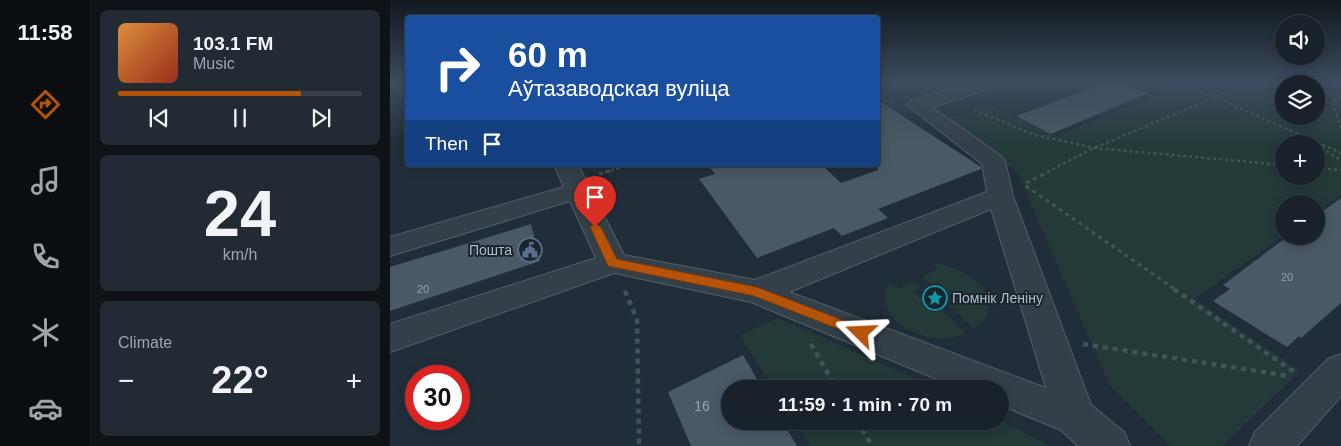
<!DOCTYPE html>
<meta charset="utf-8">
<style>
:root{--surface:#19222b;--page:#222a33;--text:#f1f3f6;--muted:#9fa4a9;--line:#373f47;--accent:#b45309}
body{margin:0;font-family:Helvetica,sans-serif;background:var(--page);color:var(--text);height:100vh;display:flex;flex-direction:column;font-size:19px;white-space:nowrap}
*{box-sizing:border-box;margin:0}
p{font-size:16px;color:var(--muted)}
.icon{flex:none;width:28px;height:28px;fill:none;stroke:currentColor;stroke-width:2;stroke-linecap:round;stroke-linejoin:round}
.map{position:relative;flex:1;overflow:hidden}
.side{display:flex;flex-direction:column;gap:10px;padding:10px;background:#0e1318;width:300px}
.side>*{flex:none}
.top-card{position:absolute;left:15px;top:15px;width:475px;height:152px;border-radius:5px;box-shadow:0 2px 12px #0003,0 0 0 1px var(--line);background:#1a4fa0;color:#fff;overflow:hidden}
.buttons{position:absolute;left:885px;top:15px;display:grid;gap:10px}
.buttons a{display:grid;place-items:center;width:50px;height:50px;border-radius:50%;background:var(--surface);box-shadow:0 2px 12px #0003,0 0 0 1px var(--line);font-size:25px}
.speed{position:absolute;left:15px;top:365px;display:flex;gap:10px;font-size:25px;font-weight:700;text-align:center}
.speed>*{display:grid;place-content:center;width:65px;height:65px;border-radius:50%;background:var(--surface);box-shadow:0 2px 12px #0003,0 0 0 1px var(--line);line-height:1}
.speed .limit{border:8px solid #d22;background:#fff;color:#111}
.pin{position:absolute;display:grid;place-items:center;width:42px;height:42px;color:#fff;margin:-51px -21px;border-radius:50% 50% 50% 0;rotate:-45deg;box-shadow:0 0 5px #0007}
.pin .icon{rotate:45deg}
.me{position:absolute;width:55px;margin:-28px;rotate:291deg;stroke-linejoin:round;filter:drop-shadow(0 0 4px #0008)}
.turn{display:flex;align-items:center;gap:18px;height:105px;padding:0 20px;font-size:22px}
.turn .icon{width:65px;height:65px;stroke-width:2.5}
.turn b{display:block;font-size:35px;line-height:42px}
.then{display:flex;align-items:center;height:48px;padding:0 20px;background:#0003;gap:10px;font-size:19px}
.big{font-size:38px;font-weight:700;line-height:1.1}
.side .card{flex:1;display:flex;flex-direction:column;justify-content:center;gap:8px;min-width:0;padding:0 18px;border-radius:8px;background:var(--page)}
.side .dial{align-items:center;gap:0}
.dial b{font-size:65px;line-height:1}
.song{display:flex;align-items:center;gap:15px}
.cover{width:60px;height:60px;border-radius:8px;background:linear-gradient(135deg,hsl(30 70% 55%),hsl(10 70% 35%))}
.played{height:5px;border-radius:2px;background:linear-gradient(90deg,var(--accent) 75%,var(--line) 75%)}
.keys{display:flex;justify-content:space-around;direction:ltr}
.heat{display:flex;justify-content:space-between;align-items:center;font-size:28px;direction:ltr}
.trip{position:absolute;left:331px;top:380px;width:288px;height:50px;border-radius:25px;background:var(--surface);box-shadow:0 2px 12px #0003,0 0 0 1px var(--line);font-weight:700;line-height:50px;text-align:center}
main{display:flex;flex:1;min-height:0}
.menu{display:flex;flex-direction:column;width:90px;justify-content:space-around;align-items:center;background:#0a0e11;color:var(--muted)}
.menu .icon{width:35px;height:35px}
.menu .selected{color:var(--accent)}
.menu b{font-size:22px;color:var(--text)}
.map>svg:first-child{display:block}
.green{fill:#233a39;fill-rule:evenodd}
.building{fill:#495965}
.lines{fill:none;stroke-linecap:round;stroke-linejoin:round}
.minor-casing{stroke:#525e67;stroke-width:2}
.path-far2{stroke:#405656;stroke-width:2.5;stroke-dasharray:3 3;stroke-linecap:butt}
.path-far1{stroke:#405656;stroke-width:3;stroke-dasharray:4 4;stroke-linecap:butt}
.path{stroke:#405656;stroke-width:4.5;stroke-dasharray:5 5;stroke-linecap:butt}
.minor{fill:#344049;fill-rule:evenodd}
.route{fill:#b45309;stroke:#753606}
.labels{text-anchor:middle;stroke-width:4;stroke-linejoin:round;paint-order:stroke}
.number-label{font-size:11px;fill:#96a2ae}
.poi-label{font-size:14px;fill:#afbbc6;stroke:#1a252e;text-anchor:end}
.near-number-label{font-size:14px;fill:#96a2ae}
</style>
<main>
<nav class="menu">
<b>11:58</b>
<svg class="icon selected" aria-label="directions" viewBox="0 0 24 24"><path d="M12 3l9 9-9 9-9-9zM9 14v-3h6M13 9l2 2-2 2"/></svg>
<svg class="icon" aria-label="music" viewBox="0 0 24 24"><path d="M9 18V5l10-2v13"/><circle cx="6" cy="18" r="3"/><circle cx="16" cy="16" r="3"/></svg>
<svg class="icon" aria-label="phone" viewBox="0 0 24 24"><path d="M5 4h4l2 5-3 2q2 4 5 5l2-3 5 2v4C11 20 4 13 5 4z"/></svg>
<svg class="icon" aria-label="climate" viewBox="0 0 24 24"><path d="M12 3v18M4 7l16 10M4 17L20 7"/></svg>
<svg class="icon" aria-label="car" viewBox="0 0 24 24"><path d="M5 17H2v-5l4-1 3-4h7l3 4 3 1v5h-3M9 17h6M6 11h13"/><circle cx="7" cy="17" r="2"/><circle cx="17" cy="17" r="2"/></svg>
</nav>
<section class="side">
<div class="card">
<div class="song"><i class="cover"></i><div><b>103.1 FM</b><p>Music</p></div></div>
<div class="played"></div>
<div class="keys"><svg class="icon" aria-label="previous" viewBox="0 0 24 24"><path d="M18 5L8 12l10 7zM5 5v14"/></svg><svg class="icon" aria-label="pause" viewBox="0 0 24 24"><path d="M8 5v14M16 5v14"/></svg><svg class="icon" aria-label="next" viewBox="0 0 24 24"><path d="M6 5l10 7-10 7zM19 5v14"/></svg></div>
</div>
<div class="card dial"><b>24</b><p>km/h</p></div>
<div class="card"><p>Climate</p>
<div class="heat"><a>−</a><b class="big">22°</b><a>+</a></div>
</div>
</section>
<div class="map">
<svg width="951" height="446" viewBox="0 0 951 446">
<rect width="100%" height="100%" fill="#212e39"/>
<g class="green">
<path d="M796,83H951V113L947,116L951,117V195L926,212V204H894V235L804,299L910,371L832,446H781L720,386L627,172L557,118L601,105L667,136ZM894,84H926V116H894ZM894,144H926V176H894Z"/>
<path d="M543,263C576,266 624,298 584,329L559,305L567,301L548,281L541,284L532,277L547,269Z"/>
<path d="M525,281L531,288L524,292L544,313L552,309L576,334C566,337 555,340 544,338C518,335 485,314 498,284L510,288Z"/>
<polygon points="388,318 549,389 384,389 350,335"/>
<polygon points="610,420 660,446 421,446 405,421"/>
</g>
<g class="building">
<polygon points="716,83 729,83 758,93 661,134 626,116"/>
<polygon points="488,100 591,167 591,169 488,209 498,218 452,236 444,228 367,258 309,179 325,174 318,165 432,165 451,183 488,170"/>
<polygon points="951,198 951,303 911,338 909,336 897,347 823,301 840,289 833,285 898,236 926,236 926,216"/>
<polygon points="141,224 150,261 0,311 0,267"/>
<polygon points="353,355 373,389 340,389 340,421 392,421 407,446 301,446 278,392"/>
</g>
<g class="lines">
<g class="minor-casing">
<g id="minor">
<path d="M582,83H609L606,87L542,107L611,156L615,161L623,196L701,405L734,432L740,446H688L671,430L610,405V389H571L361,302L224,273L0,352V324L206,258L180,201L0,256V237L174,187L164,165H188L234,255L365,280L597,192L592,164L517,105L520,101ZM601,209L656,388L399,292Z"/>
<polygon points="951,354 951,396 907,446 859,446 865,432 938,359"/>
</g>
</g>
<g class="path-far2">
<polyline points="783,83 825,97 951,153"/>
<polyline points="896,83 951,84"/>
<polyline points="0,86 18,83"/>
<polyline points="951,96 942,101 951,128"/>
<polyline points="488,101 504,102"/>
<polyline points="584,110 645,135 704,148 894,165"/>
<polyline points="926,145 951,160"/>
<polyline points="926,168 951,170"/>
<polyline points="215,172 240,165"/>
<polyline points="657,172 704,148 859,83"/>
</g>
<g class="path-far1">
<polyline points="209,174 220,171"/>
<polyline points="636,183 660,171"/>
<polyline points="636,186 786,290"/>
</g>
<g class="path">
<polyline points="784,289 904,372"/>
<polyline points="235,291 247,320 249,446"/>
<polyline points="421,344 447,389"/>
<polyline points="693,344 899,376"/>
<polyline points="467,421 482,446"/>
</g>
<use href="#minor" class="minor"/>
</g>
<linearGradient id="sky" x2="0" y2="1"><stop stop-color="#12191f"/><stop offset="0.57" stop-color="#3d4c5f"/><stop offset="1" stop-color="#3d4c5f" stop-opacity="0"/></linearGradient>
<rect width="951" height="145" fill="url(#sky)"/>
<polygon class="route" points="205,223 211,227 227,259 367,287 476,329 478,333 476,337 471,338 364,296 218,266 200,227"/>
<defs>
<g id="civic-ring" transform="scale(1.25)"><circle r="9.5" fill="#1a252e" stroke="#5c6f8a" stroke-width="1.5"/><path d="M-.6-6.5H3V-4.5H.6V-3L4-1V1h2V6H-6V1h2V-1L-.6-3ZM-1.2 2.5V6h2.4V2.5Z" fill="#5c6f8a"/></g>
<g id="sight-ring" transform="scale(1.25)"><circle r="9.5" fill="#1a252e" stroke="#0f9aa8" stroke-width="1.5"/><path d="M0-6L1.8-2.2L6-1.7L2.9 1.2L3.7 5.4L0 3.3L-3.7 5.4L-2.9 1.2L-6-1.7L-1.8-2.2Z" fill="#0f9aa8"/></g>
</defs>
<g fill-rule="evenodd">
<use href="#civic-ring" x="140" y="250"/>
<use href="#sight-ring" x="545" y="298"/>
</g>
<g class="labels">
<g class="number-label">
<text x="897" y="281">20</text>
<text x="33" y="293">20</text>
</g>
<g class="poi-label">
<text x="122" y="255">Пошта</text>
<text x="562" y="303" text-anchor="start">Помнік Леніну</text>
</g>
<g class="near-number-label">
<text x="312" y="411">16</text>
</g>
</g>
</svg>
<div class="buttons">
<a><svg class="icon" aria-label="sound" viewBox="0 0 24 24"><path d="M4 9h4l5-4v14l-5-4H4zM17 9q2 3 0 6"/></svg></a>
<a><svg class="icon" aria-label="layers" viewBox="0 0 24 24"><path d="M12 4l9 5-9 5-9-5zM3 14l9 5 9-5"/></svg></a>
<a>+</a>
<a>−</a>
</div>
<div class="speed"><div class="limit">30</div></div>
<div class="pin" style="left:205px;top:227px;background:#d93025"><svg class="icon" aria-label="arrive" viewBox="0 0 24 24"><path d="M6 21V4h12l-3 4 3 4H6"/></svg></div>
<svg class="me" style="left:471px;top:333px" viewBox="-20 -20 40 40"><path d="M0-17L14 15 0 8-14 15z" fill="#b45309" stroke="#fff" stroke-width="4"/></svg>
<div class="trip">11:59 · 1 min · 70 m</div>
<div class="top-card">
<div class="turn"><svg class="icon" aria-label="right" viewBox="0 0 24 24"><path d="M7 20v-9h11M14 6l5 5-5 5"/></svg><div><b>60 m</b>Аўтазаводская вуліца</div></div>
<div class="then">Then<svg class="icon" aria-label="arrive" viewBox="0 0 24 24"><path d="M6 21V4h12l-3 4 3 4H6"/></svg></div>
</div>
</div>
</main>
